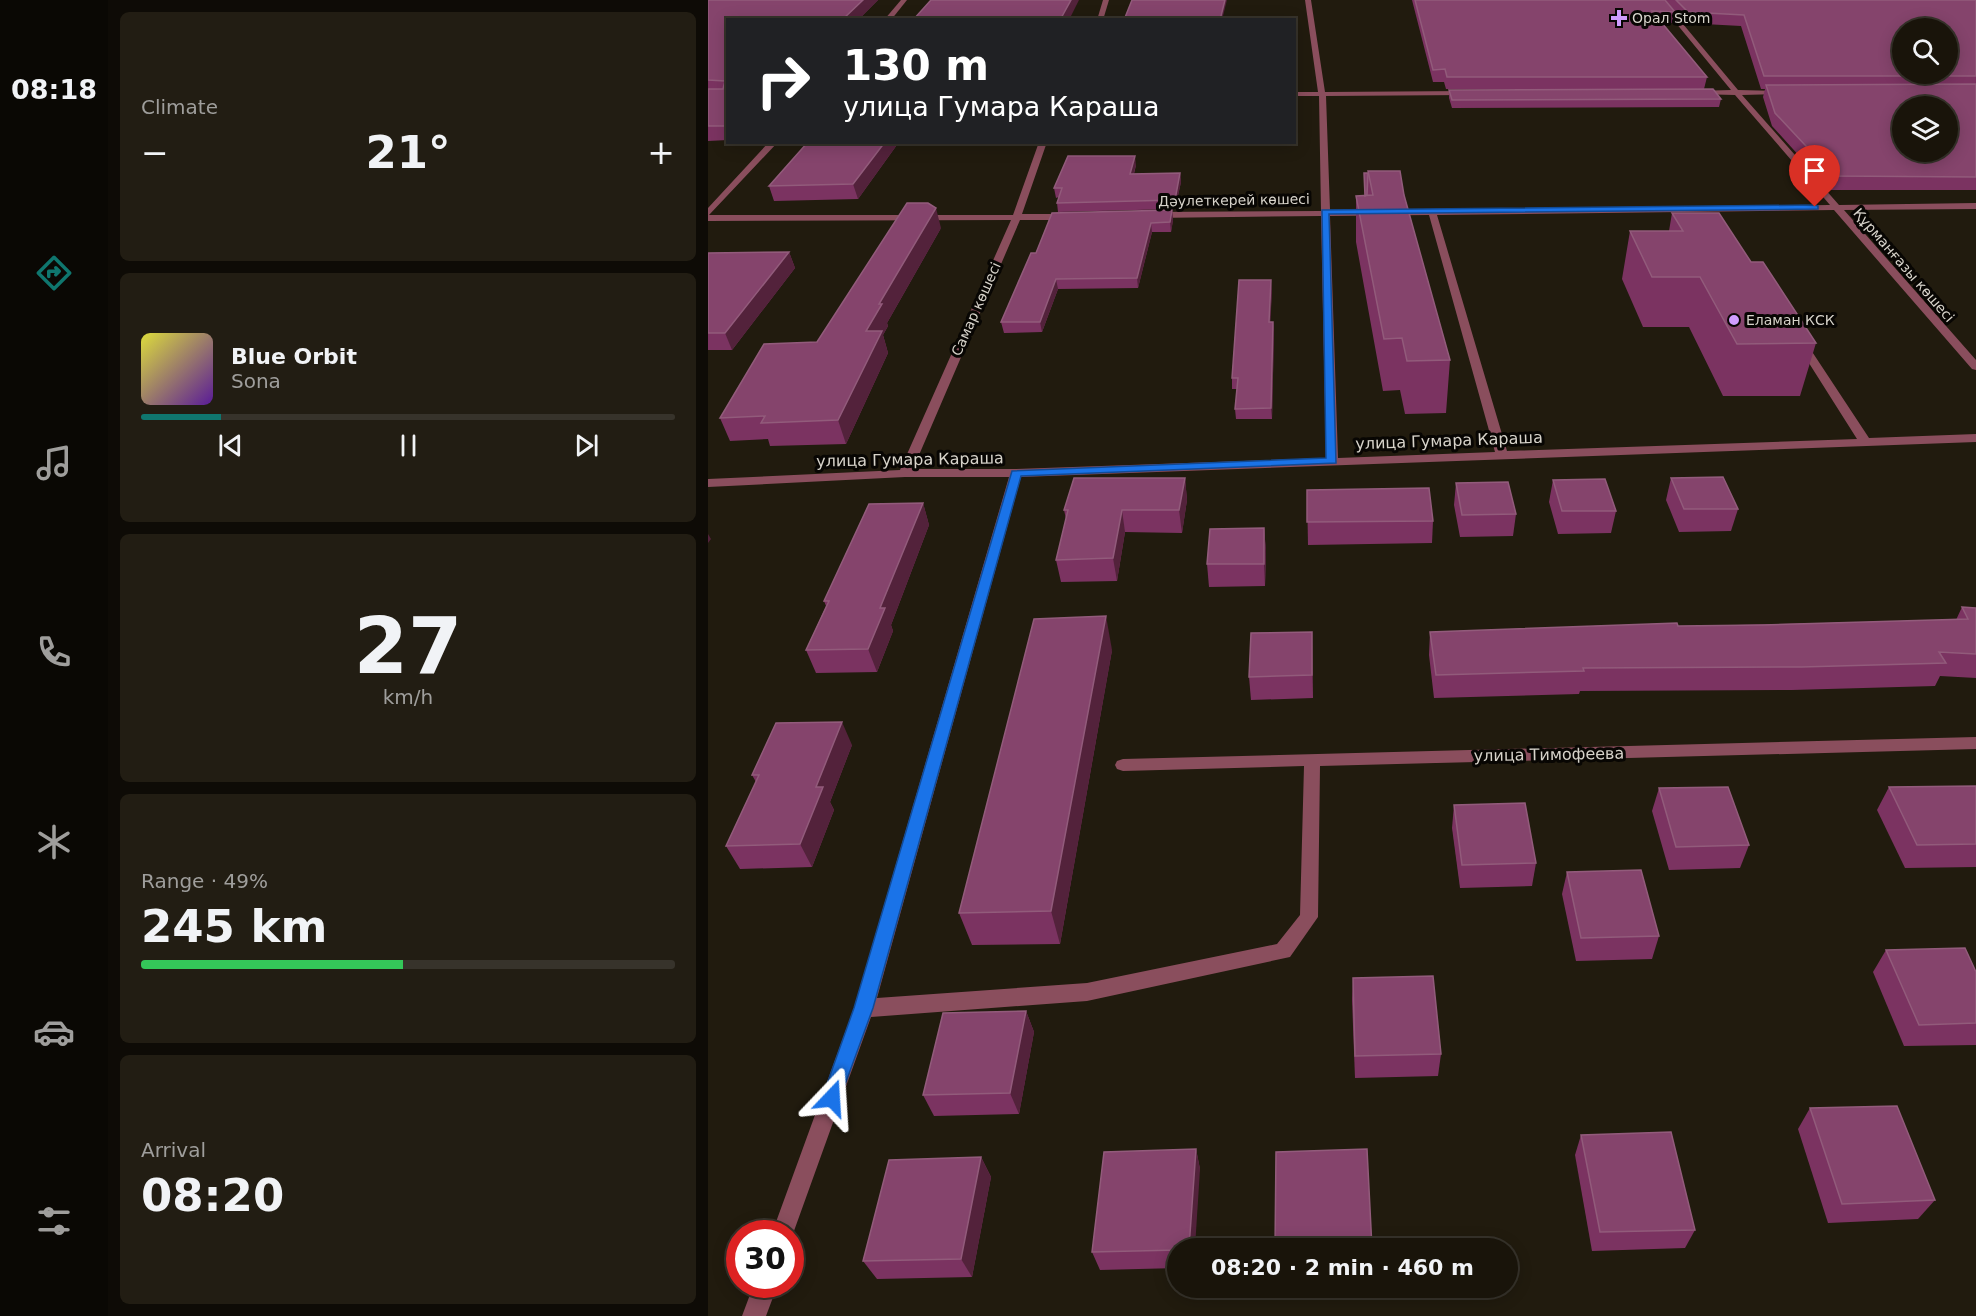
<!DOCTYPE html>
<meta charset="utf-8">
<style>
:root{--surface:#19140a;--page:#221d13;--text:#f1f3f6;--muted:#9f9e9c;--line:#37332b;--accent:#0f766e}
body{margin:0;font-family:"DejaVu Sans",sans-serif;background:var(--page);color:var(--text);height:100vh;display:flex;flex-direction:column;font-size:22px;white-space:nowrap}
*{box-sizing:border-box;margin:0}
p{font-size:20px;color:var(--muted)}
.icon{flex:none;width:33px;height:33px;fill:none;stroke:currentColor;stroke-width:2;stroke-linecap:round;stroke-linejoin:round}
.map{position:relative;flex:1;overflow:hidden}
.details{display:flex;flex-direction:column;gap:12px;padding:12px;background:#0e0b06;width:600px}
.details>*{flex:none}
.banner{position:absolute;left:18px;top:18px;width:570px;height:126px;border-radius:0px;box-shadow:0 3px 15px #0003,0 0 0 2px var(--line);background:#202124;color:#fff;overflow:hidden}
.controls{position:absolute;left:1184px;top:18px;display:grid;gap:12px}
.controls a{display:grid;place-items:center;width:66px;height:66px;border-radius:50%;background:var(--surface);box-shadow:0 3px 15px #0003,0 0 0 2px var(--line);font-size:30px}
.speed{position:absolute;left:18px;top:1220px;display:flex;gap:12px;font-size:30px;font-weight:700;text-align:center}
.speed>*{display:grid;place-content:center;width:78px;height:78px;border-radius:50%;background:var(--surface);box-shadow:0 3px 15px #0003,0 0 0 2px var(--line);line-height:1}
.speed .limit{border:9px solid #d22;background:#fff;color:#111}
.pin{position:absolute;display:grid;place-items:center;width:51px;height:51px;color:#fff;margin:-62px -26px;border-radius:50% 50% 50% 0;rotate:-45deg;box-shadow:0 0 6px #0007}
.pin .icon{rotate:45deg}
.me{position:absolute;width:66px;margin:-33px;rotate:20deg;stroke-linejoin:round;filter:drop-shadow(0 0 4px #0008)}
.turn{display:flex;align-items:center;gap:21px;height:126px;padding:0 18px;font-size:27px}
.turn .icon{width:78px;height:78px;stroke-width:2.5}
.turn b{display:block;font-size:42px;line-height:51px}
.big{font-size:45px;font-weight:700;line-height:1.1}
.details .card{flex:1;display:flex;flex-direction:column;justify-content:center;gap:9px;min-width:0;padding:0 21px;border-radius:9px;background:var(--page)}
.details .dial{align-items:center;gap:0}
.dial b{font-size:78px;line-height:1}
.song{display:flex;align-items:center;gap:18px}
.cover{width:72px;height:72px;border-radius:9px;background:linear-gradient(135deg,hsl(60 70% 55%),hsl(270 70% 35%))}
.played{height:6px;border-radius:3px;background:linear-gradient(90deg,var(--accent) 15%,var(--line) 15%)}
.keys{display:flex;justify-content:space-around;direction:ltr}
.heat{display:flex;justify-content:space-between;align-items:center;font-size:33px;direction:ltr}
.charge{height:9px;border-radius:4px;background:linear-gradient(90deg,#34c759 49%,var(--line) 0)}
.trip{position:absolute;left:459px;top:1238px;width:351px;height:60px;border-radius:30px;background:var(--surface);box-shadow:0 3px 15px #0003,0 0 0 2px var(--line);font-weight:700;line-height:60px;text-align:center}
main{display:flex;flex:1;min-height:0}
.tab-bar{display:flex;flex-direction:column;width:108px;justify-content:space-around;align-items:center;background:#0a0804;color:var(--muted)}
.tab-bar .icon{width:42px;height:42px}
.tab-bar .selected{color:var(--accent)}
.tab-bar b{font-size:27px;color:var(--text)}
.map>svg:first-child{display:block}
.lines{fill:none;stroke-linecap:round;stroke-linejoin:round}
.minor{fill:#8a4e5d;fill-rule:evenodd}
.wall{fill:#7b3361}
.shaded-wall{fill:#53223b}
.building{fill:#85446c;stroke:#925b7b;stroke-width:1.5;fill-rule:evenodd}
.route{fill:#1a73e8;stroke:#114b97;stroke-width:1.5}
.poi-dot{fill:#d09dff;stroke:#080603;stroke-width:2}
.labels{text-anchor:middle;stroke-width:6;stroke-linejoin:round;paint-order:stroke}
.far-poi-label{font-size:14px;fill:#d7d3ca;stroke:#080603;text-anchor:start}
.far-street-label{font-size:14px;fill:#d7d3ca;stroke:#080603}
.street-label{font-size:16px;fill:#d7d3ca;stroke:#080603}
</style>
<main>
<nav class="tab-bar">
<b>08:18</b>
<svg class="icon selected" aria-label="directions" viewBox="0 0 24 24"><path d="M12 3l9 9-9 9-9-9zM9 14v-3h6M13 9l2 2-2 2"/></svg>
<svg class="icon" aria-label="music" viewBox="0 0 24 24"><path d="M9 18V5l10-2v13"/><circle cx="6" cy="18" r="3"/><circle cx="16" cy="16" r="3"/></svg>
<svg class="icon" aria-label="phone" viewBox="0 0 24 24"><path d="M5 4h4l2 5-3 2q2 4 5 5l2-3 5 2v4C11 20 4 13 5 4z"/></svg>
<svg class="icon" aria-label="climate" viewBox="0 0 24 24"><path d="M12 3v18M4 7l16 10M4 17L20 7"/></svg>
<svg class="icon" aria-label="car" viewBox="0 0 24 24"><path d="M5 17H2v-5l4-1 3-4h7l3 4 3 1v5h-3M9 17h6M6 11h13"/><circle cx="7" cy="17" r="2"/><circle cx="17" cy="17" r="2"/></svg>
<svg class="icon" aria-label="filters" viewBox="0 0 24 24"><path d="M4 7h16M4 17h16"/><circle cx="9" cy="7" r="2"/><circle cx="15" cy="17" r="2"/></svg>
</nav>
<section class="details">
<div class="card"><p>Climate</p>
<div class="heat"><a>−</a><b class="big">21°</b><a>+</a></div>
</div>
<div class="card">
<div class="song"><i class="cover"></i><div><b>Blue Orbit</b><p>Sona</p></div></div>
<div class="played"></div>
<div class="keys"><svg class="icon" aria-label="previous" viewBox="0 0 24 24"><path d="M18 5L8 12l10 7zM5 5v14"/></svg><svg class="icon" aria-label="pause" viewBox="0 0 24 24"><path d="M8 5v14M16 5v14"/></svg><svg class="icon" aria-label="next" viewBox="0 0 24 24"><path d="M6 5l10 7-10 7zM19 5v14"/></svg></div>
</div>
<div class="card dial"><b>27</b><p>km/h</p></div>
<div class="card"><p>Range · 49%</p><b class="big">245 km</b><div class="charge"></div></div>
<div class="card"><p>Arrival</p><b class="big">08:20</b></div>
</section>
<div class="map">
<svg width="1268" height="1316" viewBox="0 0 1268 1316">
<rect width="100%" height="100%" fill="#211b0e"/>
<g class="lines">
<g class="minor">
<polygon points="193,0 199,0 183,20 176,20"/>
<polygon points="395,0 401,0 395,20 389,20"/>
<path d="M597,0H603L617,92L760,91L764,93L760,95L618,96L622,210L1122,205L1027,95L986,94L988,91L1023,90L949,0H955L1030,90L1077,91L1075,94L1034,95L1131,205L1268,203V209L1136,210L1268,360V370L1264,369L1126,210L729,215L799,451L1149,439L1087,341L1092,338L1097,341L1161,438L1268,434V442L313,477L169,998L379,983L569,944L592,915L596,766L415,771L409,769L407,765L409,761L415,759L1268,737V749L612,766L610,917L582,957L379,1001L163,1017L82,1242V1233H64L146,1008L301,477H197L0,487V479L192,470L303,220L0,221V208L61,142H70L1,215H305L331,142H339L314,214H363L367,217L363,220H312L205,469H308L618,458L613,216L444,218L440,215L444,212L613,211L611,96H586V92H610ZM721,215L787,452L630,458L622,216Z"/>
<polygon points="46,1284 70,1284 58,1316 34,1316"/>
</g>
</g>
<g class="wall">
<polygon points="0,0 170,0 150,20 20,20 20,140 0,141"/>
<polygon points="704,0 957,0 967,12 965,23 953,22 999,77 996,89 738,89 736,82 725,82"/>
<polygon points="957,0 1268,0 1268,190 1122,190 1064,126 1055,97 1057,89 1053,89 1033,26 977,23"/>
<polygon points="741,90 1013,99 1011,107 744,108 741,98"/>
<polygon points="100,142 191,142 150,199 66,201 61,186"/>
<polygon points="428,165 426,174 472,173 473,182 467,209 350,212 349,203 351,197 348,198 346,188"/>
<polygon points="656,173 660,173 696,195 742,360 738,413 697,414 692,390 675,391 648,242 648,196 657,196"/>
<polygon points="464,210 465,220 463,232 444,232 430,288 350,289 334,332 296,333 293,322 328,253"/>
<polygon points="964,213 1043,262 1108,343 1092,396 1015,396 981,327 935,327 914,279 922,231 961,231"/>
<polygon points="233,228 179,323 180,326 175,335 180,353 138,444 62,446 60,439 22,441 12,418 109,342"/>
<polygon points="81,252 87,268 24,350 0,350 0,253"/>
<polygon points="564,290 562,322 565,322 566,332 564,419 528,419 527,409 529,389 524,389 524,378"/>
<polygon points="477,478 479,500 474,533 417,532 409,581 353,582 348,560 358,519 356,510"/>
<polygon points="963,478 1030,509 1023,531 971,532 958,500"/>
<polygon points="845,480 908,511 903,533 850,534 841,502"/>
<polygon points="748,483 808,514 805,536 752,537 746,505"/>
<polygon points="599,490 725,521 724,543 600,545"/>
<polygon points="215,503 221,525 183,625 185,631 169,672 108,673 98,650 118,606 116,601"/>
<polygon points="556,528 558,551 557,586 501,587 499,564"/>
<polygon points="1254,607 1268,608 1268,678 1232,676 1227,686 1084,690 872,691 871,694 726,698 721,655 722,632 1248,620"/>
<polygon points="604,632 605,698 543,700 541,677"/>
<polygon points="404,650 352,944 264,945 251,913"/>
<polygon points="144,745 122,802 126,810 104,867 32,869 18,846 48,782 44,775"/>
<polygon points="1268,786 1268,867 1197,868 1169,810 1181,787"/>
<polygon points="951,788 1041,845 1032,868 961,870 944,811"/>
<polygon points="746,805 828,863 824,886 752,888 744,828"/>
<polygon points="859,872 951,936 944,959 868,961 854,894"/>
<polygon points="1178,950 1268,972 1268,1045 1196,1046 1165,972"/>
<polygon points="645,978 733,1054 730,1076 647,1078 644,1000"/>
<polygon points="318,1011 326,1032 311,1114 226,1116 215,1095"/>
<polygon points="1102,1108 1227,1200 1210,1219 1120,1223 1090,1129"/>
<polygon points="873,1135 987,1230 977,1248 884,1251 867,1155"/>
<polygon points="488,1149 492,1169 470,1248 470,1268 392,1270 384,1252"/>
<polygon points="273,1157 283,1177 264,1277 169,1279 155,1261"/>
</g>
<g class="shaded-wall">
<polygon points="155,0 170,0 150,20 134,20"/>
<polygon points="363,0 371,0 361,20 352,20"/>
<polygon points="517,0 519,0 514,20 512,20"/>
<polygon points="177,142 191,142 150,199 145,184"/>
<polygon points="427,156 428,165 423,183 422,174"/>
<polygon points="472,173 473,182 467,209 467,200"/>
<polygon points="228,208 233,228 179,323 180,326 175,335 180,353 138,444 130,420 158,331 171,304"/>
<polygon points="464,210 465,220 463,232 462,222"/>
<polygon points="443,223 444,232 430,288 429,278"/>
<polygon points="81,252 87,268 24,350 17,333"/>
<polygon points="348,279 350,289 334,332 332,322"/>
<polygon points="563,280 564,290 562,332 561,322"/>
<polygon points="565,322 566,332 564,419 563,408"/>
<polygon points="477,478 479,500 474,533 471,510"/>
<polygon points="215,503 221,525 183,625 185,631 169,672 160,649 172,608"/>
<polygon points="414,510 417,532 409,581 405,558"/>
<polygon points="556,528 558,551 557,586 556,564"/>
<polygon points="0,534 3,539 0,543"/>
<polygon points="398,616 404,650 352,944 343,911"/>
<polygon points="134,722 144,745 122,802 126,810 104,867 92,844 108,787"/>
<polygon points="318,1011 326,1032 311,1114 302,1093"/>
<polygon points="488,1149 492,1169 487,1248 481,1248"/>
<polygon points="273,1157 283,1177 264,1277 253,1259"/>
</g>
<g class="building">
<polygon points="0,0 155,0 134,20 20,20 20,126 0,126 0,89 15,89 17,81 0,80"/>
<polygon points="223,0 363,0 352,20 205,20"/>
<polygon points="424,0 517,0 512,20 416,20"/>
<polygon points="707,0 957,0 967,12 944,11 999,77 739,77 737,69 725,70"/>
<path d="M968,0H1268V76H1056L1036,15L980,12ZM1194,28H1239V74H1194Z"/>
<path d="M1268,84V177L1126,176L1067,113L1058,85ZM1194,106H1239V152H1194Z"/>
<polygon points="1005,89 1013,99 744,100 741,90"/>
<polygon points="100,142 177,142 145,184 61,186"/>
<polygon points="360,156 427,156 422,174 472,173 467,200 349,203 354,188 346,188"/>
<polygon points="660,171 692,171 696,195 742,360 699,361 694,338 676,339 648,196 665,195"/>
<polygon points="656,173 660,173 659,195 657,196"/>
<polygon points="199,203 220,203 228,208 171,304 174,304 158,331 174,331 130,420 53,423 57,416 12,418 56,344 109,342"/>
<polygon points="464,210 462,222 443,223 429,278 348,279 332,322 293,322 323,253 328,253 344,213"/>
<polygon points="964,213 1011,213 1043,262 1055,262 1108,343 1029,344 992,277 944,277 922,231 975,231"/>
<polygon points="81,252 17,333 0,333 0,253"/>
<polygon points="531,280 563,280 561,322 565,322 563,408 527,409 530,378 524,378"/>
<polygon points="1015,477 1030,509 976,509 963,478"/>
<polygon points="366,478 477,478 471,510 414,510 405,558 348,560 360,510 356,510"/>
<polygon points="897,479 908,511 854,511 845,480"/>
<polygon points="800,482 808,514 754,515 748,483"/>
<polygon points="721,488 725,521 599,522 599,490"/>
<polygon points="215,503 172,608 177,608 160,649 98,650 121,601 116,601 161,504"/>
<polygon points="556,528 556,564 499,564 502,529"/>
<polygon points="1254,607 1268,608 1268,654 1231,652 1238,663 1093,667 875,668 876,671 728,675 722,632 969,623 970,626 1055,625 1260,619"/>
<polygon points="398,616 343,911 251,913 326,619"/>
<polygon points="604,632 604,675 541,677 543,633"/>
<polygon points="134,722 108,787 115,787 92,844 18,846 51,775 44,775 68,723"/>
<polygon points="1268,786 1268,844 1209,845 1181,787"/>
<polygon points="1020,787 1041,845 968,847 951,788"/>
<polygon points="817,803 828,863 754,865 746,805"/>
<polygon points="933,870 951,936 873,938 859,872"/>
<polygon points="1257,948 1268,972 1268,1023 1211,1025 1178,950"/>
<polygon points="725,976 733,1054 647,1056 645,978"/>
<polygon points="318,1011 302,1093 215,1095 235,1013"/>
<polygon points="1189,1106 1227,1200 1134,1204 1102,1108"/>
<polygon points="963,1132 987,1230 892,1232 873,1135"/>
<polygon points="488,1149 481,1248 470,1248 470,1250 384,1252 396,1152"/>
<polygon points="659,1149 664,1248 567,1248 568,1152"/>
<polygon points="273,1157 253,1259 155,1261 181,1160"/>
</g>
<polygon class="route" points="1107,205 1110,206 1110,209 621,214 628,463 313,476 165,1008 130,1104 124,1107 117,1104 114,1098 146,1008 304,471 618,458 614,210"/>
<g class="poi-dot">
<path d="M908 9h6v6h6v6h-6v6h-6v-6h-6v-6h6z"/>
<circle cx="1026" cy="320" r="6"/>
</g>
<g class="labels">
<g class="far-poi-label">
<text x="924" y="23">Орал Stom</text>
<text x="1038" y="325">Еламан КСК</text>
</g>
<g class="far-street-label">
<text transform="translate(526 200) rotate(-1)" y="5">Дәулеткерей көшесі</text>
<text transform="translate(1196 265) rotate(49)" y="5">Құрманғазы көшесі</text>
<text transform="translate(268 309) rotate(-66)" y="5">Самар көшесі</text>
</g>
<g class="street-label">
<text transform="translate(741 440) rotate(-2)" y="6">улица Гумара Караша</text>
<text transform="translate(202 459) rotate(-1)" y="6">улица Гумара Караша</text>
<text transform="translate(841 754) rotate(-1)" y="6">улица Тимофеева</text>
</g>
</g>
</svg>
<div class="controls">
<a><svg class="icon" aria-label="search" viewBox="0 0 24 24"><circle cx="10" cy="10" r="6"/><path d="M15 15l6 6"/></svg></a>
<a><svg class="icon" aria-label="layers" viewBox="0 0 24 24"><path d="M12 4l9 5-9 5-9-5zM3 14l9 5 9-5"/></svg></a>
</div>
<div class="speed"><div class="limit">30</div></div>
<div class="pin" style="left:1107px;top:207px;background:#d93025"><svg class="icon" aria-label="arrive" viewBox="0 0 24 24"><path d="M6 21V4h12l-3 4 3 4H6"/></svg></div>
<svg class="me" style="left:124px;top:1098px" viewBox="-20 -20 40 40"><path d="M0-17L14 15 0 8-14 15z" fill="#1a73e8" stroke="#fff" stroke-width="4"/></svg>
<div class="trip">08:20 · 2 min · 460 m</div>
<div class="banner">
<div class="turn"><svg class="icon" aria-label="right" viewBox="0 0 24 24"><path d="M7 20v-9h11M14 6l5 5-5 5"/></svg><div><b>130 m</b>улица Гумара Караша</div></div>
</div>
</div>
</main>
